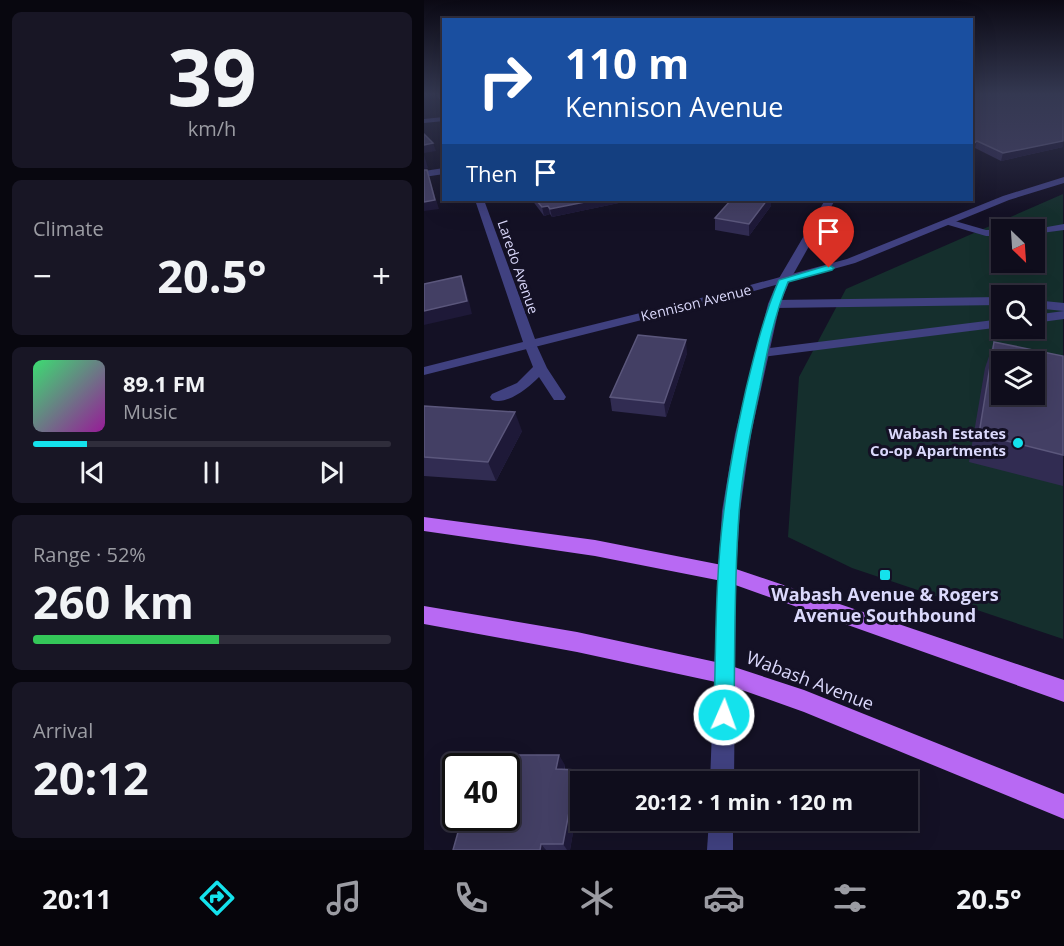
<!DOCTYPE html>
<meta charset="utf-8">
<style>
:root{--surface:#0f0d1c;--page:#181625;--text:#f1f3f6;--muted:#9b9ca3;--line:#2f2d3b;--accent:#14e2ec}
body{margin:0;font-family:"Open Sans",sans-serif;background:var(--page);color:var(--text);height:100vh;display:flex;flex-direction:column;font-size:22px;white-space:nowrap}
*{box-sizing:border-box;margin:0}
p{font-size:20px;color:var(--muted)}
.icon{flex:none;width:33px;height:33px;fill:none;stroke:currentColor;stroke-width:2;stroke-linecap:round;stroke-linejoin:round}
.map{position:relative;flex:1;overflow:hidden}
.side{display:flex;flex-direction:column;gap:12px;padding:12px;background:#08070f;width:424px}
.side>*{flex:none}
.guide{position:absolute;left:18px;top:18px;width:531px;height:183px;border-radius:0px;box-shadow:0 6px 24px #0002,0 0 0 2px var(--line);background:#1a4fa0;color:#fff;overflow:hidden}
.needle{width:39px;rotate:155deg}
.tools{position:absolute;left:567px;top:219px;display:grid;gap:12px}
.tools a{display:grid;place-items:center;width:54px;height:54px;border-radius:0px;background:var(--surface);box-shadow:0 6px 24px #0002,0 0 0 2px var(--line);font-size:30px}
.speed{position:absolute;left:18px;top:753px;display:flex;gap:12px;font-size:30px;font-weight:700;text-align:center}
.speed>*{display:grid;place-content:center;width:78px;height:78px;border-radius:50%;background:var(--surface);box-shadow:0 6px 24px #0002,0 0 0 2px var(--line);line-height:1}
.speed .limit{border:3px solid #111;border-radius:9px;background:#fff;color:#111}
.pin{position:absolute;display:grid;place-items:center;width:51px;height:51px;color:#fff;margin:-62px -26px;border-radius:50% 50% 50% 0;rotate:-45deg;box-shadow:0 0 6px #0007}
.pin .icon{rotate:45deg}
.me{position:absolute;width:66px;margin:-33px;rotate:2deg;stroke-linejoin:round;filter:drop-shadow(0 0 4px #0008)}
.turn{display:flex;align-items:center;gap:21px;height:126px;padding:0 24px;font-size:27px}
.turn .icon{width:78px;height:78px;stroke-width:2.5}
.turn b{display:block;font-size:42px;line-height:51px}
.then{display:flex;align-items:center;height:57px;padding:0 24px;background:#0003;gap:12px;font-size:22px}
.big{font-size:45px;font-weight:700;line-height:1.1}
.side .widget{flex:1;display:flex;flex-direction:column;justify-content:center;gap:9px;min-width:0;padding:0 21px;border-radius:9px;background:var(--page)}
.side .dial{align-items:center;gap:0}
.dial b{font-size:78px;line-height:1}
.song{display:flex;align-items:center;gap:18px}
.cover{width:72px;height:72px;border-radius:9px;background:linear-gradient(135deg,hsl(140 70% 55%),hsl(300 70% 35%))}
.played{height:6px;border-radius:3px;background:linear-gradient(90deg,var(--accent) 15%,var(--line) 15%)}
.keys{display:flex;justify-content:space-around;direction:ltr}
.heat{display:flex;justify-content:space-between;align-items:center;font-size:33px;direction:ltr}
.charge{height:9px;border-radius:4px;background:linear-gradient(90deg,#34c759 52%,var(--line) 0)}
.trip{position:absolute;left:146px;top:771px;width:348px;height:60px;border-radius:0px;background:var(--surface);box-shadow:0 6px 24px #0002,0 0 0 2px var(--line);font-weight:700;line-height:60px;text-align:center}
.dock{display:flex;height:96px;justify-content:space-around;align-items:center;background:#06050b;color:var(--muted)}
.dock .icon{width:42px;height:42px}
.dock .on{color:var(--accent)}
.dock b{font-size:27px;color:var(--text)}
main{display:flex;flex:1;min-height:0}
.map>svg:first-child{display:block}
.green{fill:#152f2d;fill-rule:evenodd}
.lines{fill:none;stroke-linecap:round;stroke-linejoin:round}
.service{fill:#404180;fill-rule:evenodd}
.minor{fill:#404180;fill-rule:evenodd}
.tertiary{fill:#404180;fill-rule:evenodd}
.primary{fill:#b869f3;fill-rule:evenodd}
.wall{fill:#312c52}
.shaded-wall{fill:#1e1938}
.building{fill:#433f64;stroke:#5b577c;stroke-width:1.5;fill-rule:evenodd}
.route{fill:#14e2ec;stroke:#0d9399;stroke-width:1.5}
.poi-dot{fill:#14e2ec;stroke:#141125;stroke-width:2}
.labels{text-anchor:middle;stroke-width:6;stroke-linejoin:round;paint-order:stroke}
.far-street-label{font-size:14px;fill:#dbd9fc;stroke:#141125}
.poi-label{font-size:15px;font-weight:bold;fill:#dbd9fc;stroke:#141125;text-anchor:end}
.near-poi-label{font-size:18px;font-weight:bold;fill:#dbd9fc;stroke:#141125}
.near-street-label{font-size:18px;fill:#dbd9fc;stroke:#141125}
</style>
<main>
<section class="side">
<div class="widget dial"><b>39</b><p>km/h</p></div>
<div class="widget"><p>Climate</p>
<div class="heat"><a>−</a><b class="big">20.5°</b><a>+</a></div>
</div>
<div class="widget">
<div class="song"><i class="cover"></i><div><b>89.1 FM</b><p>Music</p></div></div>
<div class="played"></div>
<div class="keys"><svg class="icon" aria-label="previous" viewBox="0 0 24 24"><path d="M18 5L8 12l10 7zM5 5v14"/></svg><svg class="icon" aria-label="pause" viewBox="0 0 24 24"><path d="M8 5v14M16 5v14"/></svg><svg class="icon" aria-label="next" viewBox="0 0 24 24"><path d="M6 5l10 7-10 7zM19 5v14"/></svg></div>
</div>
<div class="widget"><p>Range · 52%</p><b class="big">260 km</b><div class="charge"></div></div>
<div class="widget"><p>Arrival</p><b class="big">20:12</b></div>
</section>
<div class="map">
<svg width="640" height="850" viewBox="0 0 640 850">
<rect width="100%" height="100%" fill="#141125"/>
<path class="green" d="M639,194V639L428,568L364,537L375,377L422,289ZM578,230H610V262H578ZM578,296H610V328H578ZM578,362H610V394H578Z"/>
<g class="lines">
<g class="service">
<polygon points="20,117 20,121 0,123 0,119"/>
<polygon points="524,219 562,230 578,230 578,236 562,236 521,224 521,220"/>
<polygon points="640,224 640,230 610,234 610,230 606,230"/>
<polygon points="578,297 578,305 350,308 344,304 350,300"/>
<polygon points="610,300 640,303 640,311 610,308"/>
<polygon points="640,311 640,319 610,323 610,315"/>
<polygon points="578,319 578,327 337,357 330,353 337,349"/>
<path d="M106,340L112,344L123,368L142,397L140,400H130L115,377C104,388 84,405 68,400L66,397L68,394L93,383L109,367L100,344Z"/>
</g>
<g class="minor">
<polygon points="13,95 19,95 20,107"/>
<polygon points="20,168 20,174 0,177 0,171"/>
<polygon points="640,177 640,183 585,200 431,263 301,299 0,375 0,367 99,342 51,200 60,200 111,339 293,294 423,259 579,196"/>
</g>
<g class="tertiary">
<polygon points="401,200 411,200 366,280 356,304 327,434 316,511 312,574 310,782 286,782 294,574 298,511 311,434 344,304 354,280"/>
<polygon points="285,820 309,820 309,850 283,850"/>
</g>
<g class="primary">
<polygon points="0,517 171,540 303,566 640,680 640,702 303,582 171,556 0,531"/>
<polygon points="0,606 153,632 301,664 380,690 640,794 640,819 380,712 301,684 153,652 0,624"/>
</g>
</g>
<g class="wall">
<polygon points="548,95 639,95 639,147 577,161 551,148"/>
<polygon points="108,200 209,200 128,217 126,214 120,216"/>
<polygon points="347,206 325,236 291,230 291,218"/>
<polygon points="570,342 639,356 639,486 545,462 561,368"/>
<polygon points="263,353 242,417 188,411 186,397"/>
<polygon points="0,406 98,431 72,481 0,476"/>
<polygon points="141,765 141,769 153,770 158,780 146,850 29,850"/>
</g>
<g class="shaded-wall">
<polygon points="553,141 551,148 548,151 548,145"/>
<polygon points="639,141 639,147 577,161 579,153"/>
<polygon points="9,143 12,151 0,153 0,145"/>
<polygon points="0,155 4,168 0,169"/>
<polygon points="3,170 15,209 0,211 0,202"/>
<polygon points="171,200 209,200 128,217 126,209"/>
<polygon points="343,200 347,200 347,206 325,236 325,224"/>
<polygon points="124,206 126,214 120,216 118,207"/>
<polygon points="37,276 42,289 48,314 0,325 0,311"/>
<polygon points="262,340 263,353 242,417 240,403"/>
<polygon points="91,412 98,431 72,481 64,462"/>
<polygon points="135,755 141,765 138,779 132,769"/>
<polygon points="153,770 158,780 158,782 156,782 156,792 146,850 143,850 139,844"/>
<polygon points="117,844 122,850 116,850"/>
</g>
<g class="building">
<polygon points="548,95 639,95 639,141 579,153 553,141 548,145"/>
<polygon points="0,134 9,143 0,145"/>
<polygon points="0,170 3,170 11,200 0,202"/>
<polygon points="112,200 171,200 126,209 124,206 118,207"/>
<polygon points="307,200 343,200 325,224 291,218"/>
<polygon points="37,276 43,301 0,311 0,284"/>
<polygon points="214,335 262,340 240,403 186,397"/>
<path d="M570,342L639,356V455L555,434ZM578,362H610V394H578Z"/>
<polygon points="0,406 91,412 64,462 0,457"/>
<polygon points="56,755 135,755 132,769 153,770 139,844 117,844 116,850 29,850 38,818 82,818 82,766 53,766"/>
</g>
<linearGradient id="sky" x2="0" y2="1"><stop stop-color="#0b0914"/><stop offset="0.44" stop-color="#343851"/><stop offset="1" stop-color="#343851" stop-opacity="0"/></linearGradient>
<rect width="640" height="214" fill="url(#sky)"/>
<path class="route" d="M405,265L410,268L408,270L364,282C350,316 343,352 336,388C327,429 318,472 315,514C310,581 311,648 310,715L307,722L300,725L293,722L290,715C292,647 291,577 300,510C305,469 313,429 322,389C331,352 340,315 355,280Z"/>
<g class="poi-dot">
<circle cx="594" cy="443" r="6"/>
<rect x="455" y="569" width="12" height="12" rx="3"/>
</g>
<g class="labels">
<g class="far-street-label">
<text transform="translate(94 267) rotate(71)" y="5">Laredo Avenue</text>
<text transform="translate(272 303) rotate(-14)" y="5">Kennison Avenue</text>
</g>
<g class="poi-label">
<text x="582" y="439">Wabash Estates<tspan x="582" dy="17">Co-op Apartments</tspan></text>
</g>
<g class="near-poi-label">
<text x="461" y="601">Wabash Avenue &amp; Rogers<tspan x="461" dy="21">Avenue Southbound</tspan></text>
</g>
<g class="near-street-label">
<text transform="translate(386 681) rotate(21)" y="6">Wabash Avenue</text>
</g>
</g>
</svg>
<div class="tools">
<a><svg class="needle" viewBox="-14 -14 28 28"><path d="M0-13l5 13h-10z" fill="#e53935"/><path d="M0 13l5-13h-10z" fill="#9b9ca3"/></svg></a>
<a><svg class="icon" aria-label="search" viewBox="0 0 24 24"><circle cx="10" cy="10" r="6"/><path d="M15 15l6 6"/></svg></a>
<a><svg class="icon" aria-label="layers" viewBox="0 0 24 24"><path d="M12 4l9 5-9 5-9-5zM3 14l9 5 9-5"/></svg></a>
</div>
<div class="speed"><div class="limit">40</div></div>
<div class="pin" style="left:405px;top:268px;background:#d93025"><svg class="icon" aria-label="arrive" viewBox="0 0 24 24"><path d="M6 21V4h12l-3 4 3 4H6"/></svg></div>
<svg class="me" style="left:300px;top:715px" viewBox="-20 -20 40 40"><circle r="17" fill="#14e2ec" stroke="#fff" stroke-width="3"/><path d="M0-11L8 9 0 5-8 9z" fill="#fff"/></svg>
<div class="trip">20:12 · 1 min · 120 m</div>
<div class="guide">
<div class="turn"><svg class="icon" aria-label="right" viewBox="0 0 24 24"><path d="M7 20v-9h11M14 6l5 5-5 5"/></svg><div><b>110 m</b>Kennison Avenue</div></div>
<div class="then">Then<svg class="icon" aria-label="arrive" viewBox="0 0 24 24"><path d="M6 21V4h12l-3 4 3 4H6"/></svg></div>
</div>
</div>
</main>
<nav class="dock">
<b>20:11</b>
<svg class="icon on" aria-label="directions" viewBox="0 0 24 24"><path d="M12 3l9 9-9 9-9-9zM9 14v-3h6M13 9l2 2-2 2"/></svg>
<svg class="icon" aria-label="music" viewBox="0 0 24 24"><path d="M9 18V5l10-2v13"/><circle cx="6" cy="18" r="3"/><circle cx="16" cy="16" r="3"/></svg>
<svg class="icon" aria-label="phone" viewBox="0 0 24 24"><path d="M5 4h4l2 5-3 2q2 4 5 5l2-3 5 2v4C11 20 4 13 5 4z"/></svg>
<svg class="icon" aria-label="climate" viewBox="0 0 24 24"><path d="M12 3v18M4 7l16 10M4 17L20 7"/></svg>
<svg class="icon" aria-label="car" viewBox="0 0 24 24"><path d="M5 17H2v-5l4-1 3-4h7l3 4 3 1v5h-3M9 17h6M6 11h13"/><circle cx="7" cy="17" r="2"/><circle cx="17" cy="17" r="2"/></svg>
<svg class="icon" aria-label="filters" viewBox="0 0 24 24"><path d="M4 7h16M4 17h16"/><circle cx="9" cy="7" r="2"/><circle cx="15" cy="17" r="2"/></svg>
<b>20.5°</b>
</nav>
